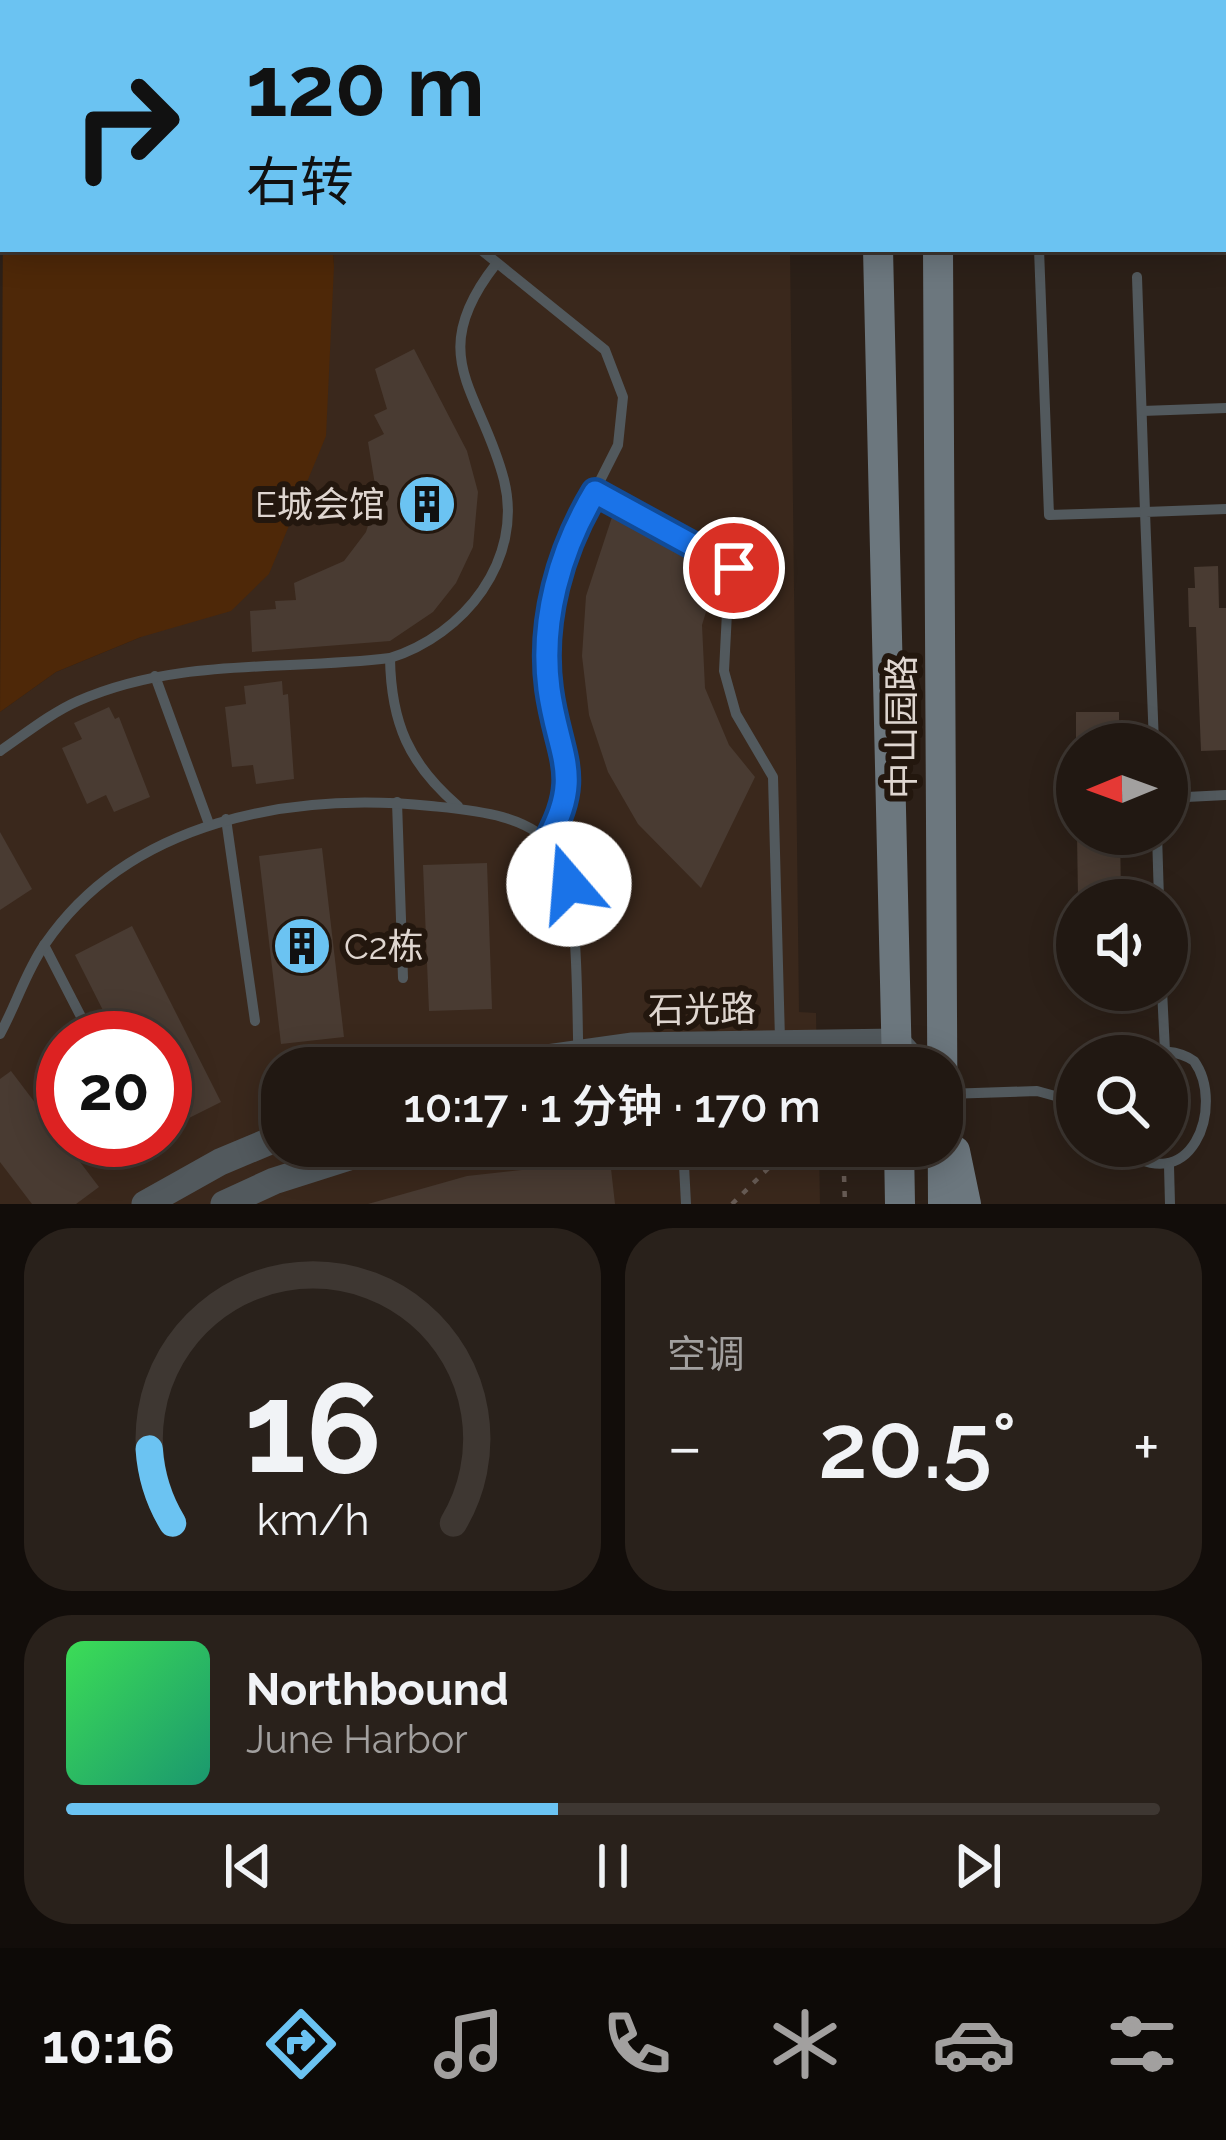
<!DOCTYPE html>
<html lang="zh">
<meta charset="utf-8">
<style>
:root{--surface:#211812;--page:#29211b;--text:#f1f3f6;--muted:#a2a09f;--line:#3e3732;--accent:#6bc3f2}
body{margin:0;font-family:Raleway,"Noto Sans SC",sans-serif;background:var(--page);color:var(--text);height:100vh;display:flex;flex-direction:column;font-size:45px;white-space:nowrap}
*{box-sizing:border-box;margin:0}
p{font-size:39px;color:var(--muted)}
.icon{flex:none;width:66px;height:66px;fill:none;stroke:currentColor;stroke-width:2;stroke-linecap:round;stroke-linejoin:round}
.map{position:relative;height:1204px;overflow:hidden}
.drawer{display:flex;flex-direction:column;gap:24px;padding:24px;background:#120d0a;flex:1}
.drawer>*{flex:none}
.guide{position:absolute;left:0px;top:0px;width:1227px;height:252px;box-shadow:0 6px 30px #0003,0 0 0 3px var(--line);background:#6bc3f2;color:#111;overflow:hidden}
.needle{width:78px;rotate:269deg}
.fabs{position:absolute;left:1056px;top:723px;display:grid;gap:24px}
.fabs a{display:grid;place-items:center;width:132px;height:132px;border-radius:50%;background:var(--surface);box-shadow:0 6px 30px #0003,0 0 0 3px var(--line);font-size:60px}
.speed{position:absolute;left:36px;top:1011px;display:flex;gap:24px;font-size:60px;font-weight:700;text-align:center}
.speed>*{display:grid;place-content:center;width:156px;height:156px;border-radius:50%;background:var(--surface);box-shadow:0 6px 30px #0003,0 0 0 3px var(--line);line-height:1}
.speed .limit{border:18px solid #d22;background:#fff;color:#111}
.pin{position:absolute;display:grid;place-items:center;width:102px;height:102px;color:#fff;margin:-51px;border:6px solid #fff;border-radius:50%;box-shadow:0 3px 12px #0007}
.me{position:absolute;width:132px;margin:-66px;rotate:342deg;stroke-linejoin:round;filter:drop-shadow(0 0 9px #0008)}
.turn{display:flex;align-items:center;gap:42px;height:252px;padding:0 48px;font-size:54px}
.turn .icon{width:156px;height:156px;stroke-width:2.5}
.turn b{display:block;font-size:84px;line-height:102px}
.big{font-size:90px;font-weight:600;line-height:1.1}
.drawer .card{flex:1;display:flex;flex-direction:column;justify-content:center;gap:18px;min-width:0;padding:0 42px;border-radius:48px;background:var(--page)}
.drawer .dial{align-items:center;gap:0}
.dial svg{height:312px;overflow:visible;fill:none;stroke:var(--line);stroke-width:7;stroke-linecap:round;text-anchor:middle}
.dial text{fill:var(--text);stroke:none}
.song{display:flex;align-items:center;gap:36px}
.cover{width:144px;height:144px;border-radius:18px;background:linear-gradient(135deg,hsl(130 70% 55%),hsl(160 70% 35%))}
.played{height:12px;border-radius:6px;background:linear-gradient(90deg,var(--accent) 45%,var(--line) 45%)}
.keys{display:flex;justify-content:space-around;direction:ltr}
.heat{display:flex;justify-content:space-between;align-items:center;font-size:66px;direction:ltr}
.drawer .tiles{flex:1;display:grid;gap:24px;grid-template-columns:1fr 1fr}
.card:last-child{grid-column:span 2}
.trip{position:absolute;left:261px;top:1047px;width:702px;height:120px;border-radius:48px;background:var(--surface);box-shadow:0 6px 30px #0003,0 0 0 3px var(--line);font-weight:600;line-height:120px;text-align:center}
.tabs{display:flex;height:192px;justify-content:space-around;align-items:center;background:#0d0a07;color:var(--muted)}
.tabs .icon{width:84px;height:84px}
.tabs .selected{color:var(--accent)}
.tabs b{font-size:54px;color:var(--text)}
.map>svg:first-child{display:block}
.built{fill:#3a281c;fill-rule:evenodd}
.green{fill:#4e2808}
.building{fill:#493b32}
.lines{fill:none;stroke-linecap:round;stroke-linejoin:round}
.path{stroke:#685c55;stroke-width:4.5;stroke-dasharray:6 9;stroke-linecap:butt}
.service{stroke:#52595d;stroke-width:10}
.tertiary{stroke:#52595d;stroke-width:27}
.secondary{stroke:#6c777e;stroke-width:30}
.primary{stroke:#808f97;stroke-width:30}
.motorway{stroke:#93a4ae;stroke-width:36}
.route-casing{stroke:#114b97;stroke-width:30}
.route{stroke:#1a73e8;stroke-width:21}
.labels{text-anchor:middle;stroke-width:12;stroke-linejoin:round;paint-order:stroke}
.poi-label{font-size:36px;fill:#dfd6d0;stroke:#23170e;text-anchor:end}
.street-label{font-size:36px;fill:#dfd6d0;stroke:#23170e}
</style>
<div class="map">
<svg width="1226" height="1204" viewBox="0 0 1226 1204">
<rect width="100%" height="100%" fill="#2c2018"/>
<path class="built" d="M333,249H790L799,1012L816,1013L817,1068H282V1146H819L820,1204H0V712L56,672L141,637L334,266ZM63,1038H165V1140H63Z"/>
<polygon class="green" points="3,225 3,249 333,249 334,266 326,436 269,574 231,611 141,637 56,672 0,712"/>
<g class="building">
<polygon points="414,349 467,451 478,492 473,547 456,583 433,612 390,641 252,652 250,611 276,609 275,601 296,600 294,583 344,561 366,532 377,497 368,442 384,434 374,415 387,409 375,369"/>
<polygon points="614,511 720,566 702,625 705,688 729,745 755,777 701,888 638,824 608,772 589,715 582,656 586,596"/>
<polygon points="1218,566 1219,608 1226,608 1226,750 1201,751 1196,627 1189,627 1188,588 1195,588 1194,567"/>
<polygon points="282,681 283,695 288,694 294,779 256,784 253,765 232,767 225,707 246,704 244,686"/>
<polygon points="109,707 115,719 119,717 150,797 114,812 106,795 87,804 62,748 82,739 74,723"/>
<rect x="1076" y="712" width="43" height="32"/>
<polygon points="0,832 32,889 0,910"/>
<polygon points="1077,834 1120,834 1121,895 1078,896"/>
<polygon points="322,848 344,1037 281,1044 259,856"/>
<polygon points="487,863 492,1009 429,1011 423,865"/>
<polygon points="132,926 221,1102 165,1130 165,1038 117,1038 75,955"/>
<polygon points="11,1071 99,1187 76,1204 32,1204 0,1162 0,1079"/>
<polygon points="610,1160 615,1204 368,1204 467,1176"/>
</g>
<g class="lines">
<g class="path">
<polyline points="843,1146 845,1204"/>
<polyline points="732,1204 791,1146"/>
</g>
<g class="service">
<polyline points="1030,0 1030,3"/>
<polyline points="480,249 605,350 623,397 618,445 565,550 553,593 548,685 570,786 566,807 547,841"/>
<polyline points="1039,249 1049,515 1145,512 1137,277"/>
<polyline points="1142,411 1226,408"/>
<polyline points="595,492 734,568"/>
<polyline points="747,545 728,593 724,671 736,714 773,777 780,1040"/>
<path d="M390,658C391,723 409,764 458,806"/>
<polyline points="155,676 209,824"/>
<polyline points="1154,744 1145,512 1226,509"/>
<path d="M0,751C25,734 51,713 78,701C178,657 285,671 390,658C464,635 524,560 504,480C481,390 423,357 496,264"/>
<polyline points="1167,798 1226,795"/>
<polyline points="397,802 403,978"/>
<polyline points="226,819 255,1021"/>
<polyline points="1157,834 1159,900"/>
<polyline points="44,945 92,1038"/>
<polyline points="1162,990 1165,1051"/>
<path d="M0,1034C16,1005 26,971 45,944C130,820 291,792 431,806C471,810 531,814 556,851C581,888 576,1019 579,1068"/>
<polyline points="946,1094 1037,1091 1077,1102"/>
<polyline points="683,1146 686,1204"/>
<path d="M1119,1146C1191,1204 1226,1105 1194,1061C1178,1050 1158,1049 1140,1056"/>
<polyline points="1169,1166 1170,1204"/>
</g>
<g class="tertiary">
<polyline points="475,1068 631,1046 897,1042 920,1068"/>
<polyline points="145,1204 220,1162 282,1136"/>
<polyline points="224,1204 274,1181 384,1146"/>
</g>
<g class="secondary">
<polyline points="873,0 873,3"/>
<polyline points="936,0 936,3"/>
<polyline points="878,249 897,1068"/>
<polyline points="938,249 943,1204"/>
<polyline points="899,1146 900,1204"/>
<polyline points="955,1151 966,1204"/>
</g>
<g class="primary">
<polyline points="12,3 16,0"/>
<polyline points="228,3 234,0"/>
<polyline points="0,176 3,174"/>
</g>
<g class="motorway">
<polyline points="50,3 53,0"/>
<polyline points="138,3 141,0"/>
<polyline points="0,48 3,46"/>
<polyline points="0,128 3,125"/>
</g>
</g>
<g class="lines">
<g class="route-casing">
<path id="route" d="M569,884L547,841C584,775 558,756 549,689C540,621 560,550 595,492L734,568"/>
</g>
<use href="#route" class="route"/>
</g>
<defs>
<g id="building-disc" transform="scale(3)"><circle r="9.5" fill="#6bc3f2" stroke="#23170e"/><path d="M-4-6H4V6H1V3H-1V6H-4ZM-2.5-4.3h1.7v1.8h-1.7ZM.8-4.3h1.7v1.8H.8ZM-2.5-1h1.7V.8h-1.7ZM.8-1h1.7V.8H.8Z" fill="#111"/></g>
</defs>
<g fill-rule="evenodd">
<use href="#building-disc" x="427" y="504"/>
<use href="#building-disc" x="302" y="946"/>
</g>
<g class="labels">
<g class="poi-label">
<text x="385" y="517">E城会馆</text>
<text x="344" y="959" text-anchor="start">C2栋</text>
</g>
<g class="street-label">
<text transform="translate(901 727) rotate(-90)" y="13">中山园路</text>
<text transform="translate(702 1009) rotate(-1)" y="13">石光路</text>
</g>
</g>
</svg>
<div class="fabs">
<a><svg class="needle" viewBox="-14 -14 28 28"><path d="M0-13l5 13h-10z" fill="#e53935"/><path d="M0 13l5-13h-10z" fill="#a2a09f"/></svg></a>
<a><svg class="icon" aria-label="sound" viewBox="0 0 24 24"><path d="M4 9h4l5-4v14l-5-4H4zM17 9q2 3 0 6"/></svg></a>
<a><svg class="icon" aria-label="search" viewBox="0 0 24 24"><circle cx="10" cy="10" r="6"/><path d="M15 15l6 6"/></svg></a>
</div>
<div class="speed"><div class="limit">20</div></div>
<div class="pin" style="left:734px;top:568px;background:#d93025"><svg class="icon" aria-label="arrive" viewBox="0 0 24 24"><path d="M6 21V4h12l-3 4 3 4H6"/></svg></div>
<svg class="me" style="left:569px;top:884px" viewBox="-20 -20 40 40"><circle r="19" fill="#fff"/><path d="M0-13L10 11 0 6-10 11z" fill="#1a73e8"/></svg>
<div class="trip">10:17 · 1 分钟 · 170 m</div>
<div class="guide">
<div class="turn"><svg class="icon" aria-label="right" viewBox="0 0 24 24"><path d="M7 20v-9h11M14 6l5 5-5 5"/></svg><div><b>120 m</b>右转</div></div>
</div>
</div>
<section class="drawer">
<div class="tiles">
<div class="card dial"><svg viewBox="0 0 100 80">
<path d="M14 69A42 42 0 1 1 86 69"/>
<path d="M14 69A42 42 0 0 1 8 50" stroke="#6bc3f2"/>
<text x="50" y="56" font-size="32" font-weight="700">16</text>
<text x="50" y="72" font-size="11">km/h</text>
</svg></div>
<div class="card"><p>空调</p>
<div class="heat"><a>−</a><b class="big">20.5°</b><a>+</a></div>
</div>
<div class="card">
<div class="song"><i class="cover"></i><div><b>Northbound</b><p>June Harbor</p></div></div>
<div class="played"></div>
<div class="keys"><svg class="icon" aria-label="previous" viewBox="0 0 24 24"><path d="M18 5L8 12l10 7zM5 5v14"/></svg><svg class="icon" aria-label="pause" viewBox="0 0 24 24"><path d="M8 5v14M16 5v14"/></svg><svg class="icon" aria-label="next" viewBox="0 0 24 24"><path d="M6 5l10 7-10 7zM19 5v14"/></svg></div>
</div>
</div>
</section>
<nav class="tabs">
<b>10:16</b>
<svg class="icon selected" aria-label="directions" viewBox="0 0 24 24"><path d="M12 3l9 9-9 9-9-9zM9 14v-3h6M13 9l2 2-2 2"/></svg>
<svg class="icon" aria-label="music" viewBox="0 0 24 24"><path d="M9 18V5l10-2v13"/><circle cx="6" cy="18" r="3"/><circle cx="16" cy="16" r="3"/></svg>
<svg class="icon" aria-label="phone" viewBox="0 0 24 24"><path d="M5 4h4l2 5-3 2q2 4 5 5l2-3 5 2v4C11 20 4 13 5 4z"/></svg>
<svg class="icon" aria-label="climate" viewBox="0 0 24 24"><path d="M12 3v18M4 7l16 10M4 17L20 7"/></svg>
<svg class="icon" aria-label="car" viewBox="0 0 24 24"><path d="M5 17H2v-5l4-1 3-4h7l3 4 3 1v5h-3M9 17h6M6 11h13"/><circle cx="7" cy="17" r="2"/><circle cx="17" cy="17" r="2"/></svg>
<svg class="icon" aria-label="filters" viewBox="0 0 24 24"><path d="M4 7h16M4 17h16"/><circle cx="9" cy="7" r="2"/><circle cx="15" cy="17" r="2"/></svg>
</nav>
